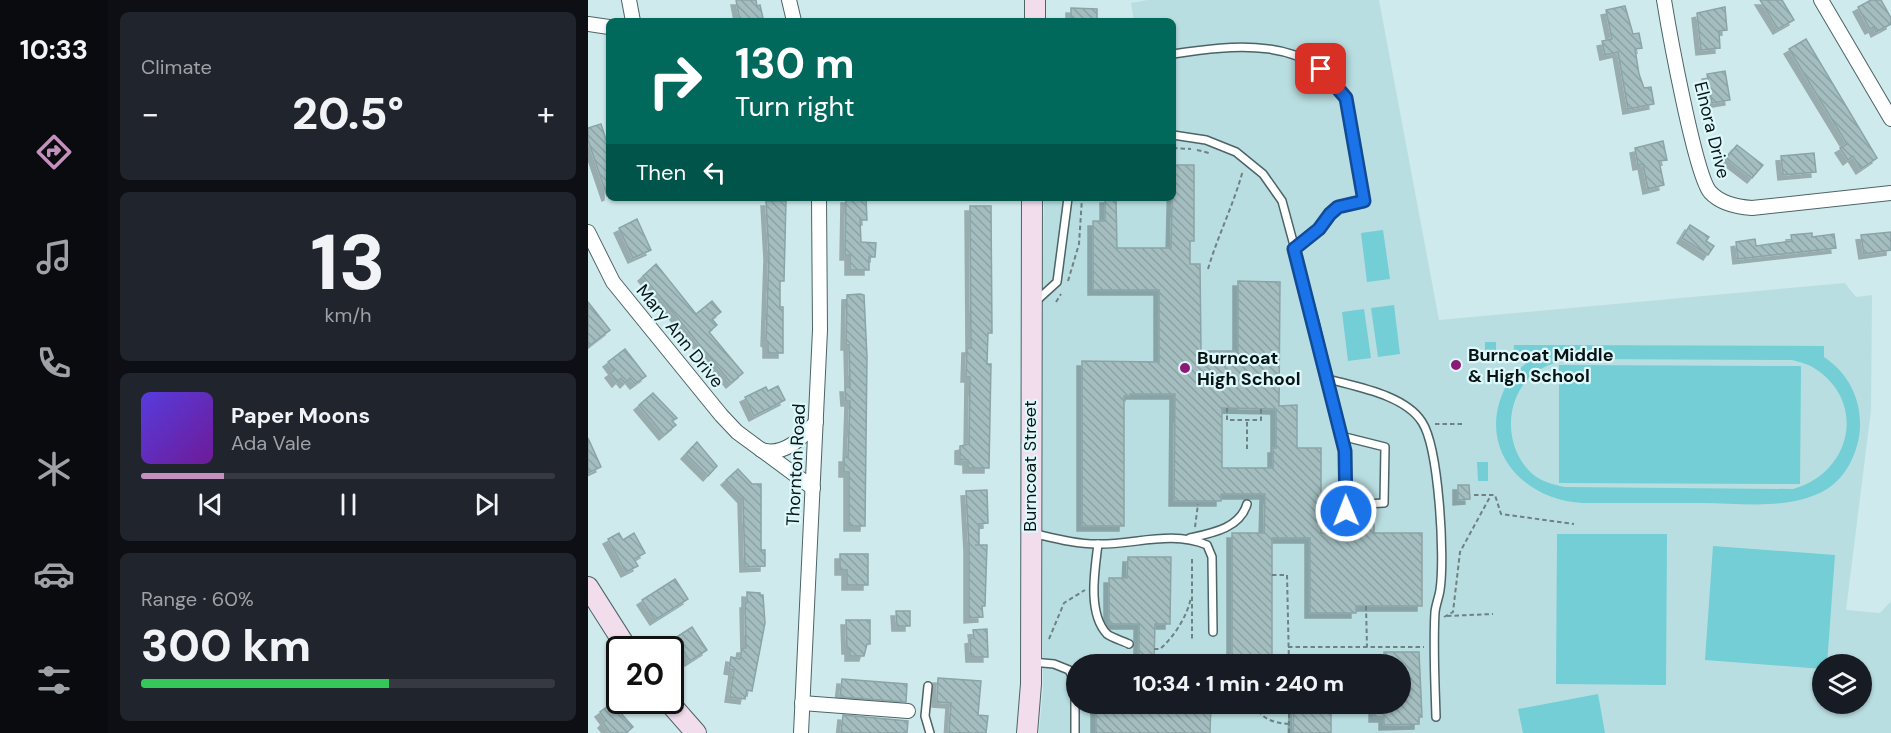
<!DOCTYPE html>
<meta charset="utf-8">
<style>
:root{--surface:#171b24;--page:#20242c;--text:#f1f3f6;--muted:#9ea1a6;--line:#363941;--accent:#c490be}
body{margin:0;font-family:"DM Sans",sans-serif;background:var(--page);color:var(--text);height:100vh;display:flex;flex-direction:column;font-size:22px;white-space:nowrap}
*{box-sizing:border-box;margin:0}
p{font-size:20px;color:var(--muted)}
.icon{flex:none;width:33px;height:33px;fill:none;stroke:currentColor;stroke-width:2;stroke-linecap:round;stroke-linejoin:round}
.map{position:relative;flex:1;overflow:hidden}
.details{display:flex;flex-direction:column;gap:12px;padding:12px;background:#0d0f14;width:480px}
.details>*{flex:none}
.top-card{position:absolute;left:18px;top:18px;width:570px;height:183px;border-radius:9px;box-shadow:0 2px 4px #0004;background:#00695c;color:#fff;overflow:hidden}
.buttons{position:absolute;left:1224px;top:654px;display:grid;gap:12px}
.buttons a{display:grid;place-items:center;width:60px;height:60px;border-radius:50%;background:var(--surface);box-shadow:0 2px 4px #0004;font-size:30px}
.speed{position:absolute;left:18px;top:636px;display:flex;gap:12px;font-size:30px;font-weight:700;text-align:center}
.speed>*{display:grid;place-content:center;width:78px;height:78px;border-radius:50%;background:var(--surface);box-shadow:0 2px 4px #0004;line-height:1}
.speed .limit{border:3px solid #111;border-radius:9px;background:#fff;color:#111}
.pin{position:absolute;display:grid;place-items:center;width:51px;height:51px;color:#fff;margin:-26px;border-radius:12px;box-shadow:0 3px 9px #0006}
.me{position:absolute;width:66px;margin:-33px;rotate:359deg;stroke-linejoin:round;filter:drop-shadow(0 0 4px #0008)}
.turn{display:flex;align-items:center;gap:21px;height:126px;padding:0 30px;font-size:27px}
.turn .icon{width:78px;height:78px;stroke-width:2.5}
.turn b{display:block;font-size:42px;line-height:51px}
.then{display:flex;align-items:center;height:57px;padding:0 30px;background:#0003;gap:12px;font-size:22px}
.big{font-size:45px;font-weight:800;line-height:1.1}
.details .tile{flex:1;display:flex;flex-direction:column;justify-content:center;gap:9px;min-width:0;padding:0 21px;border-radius:9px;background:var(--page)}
.details .dial{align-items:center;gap:0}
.dial b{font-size:78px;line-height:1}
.song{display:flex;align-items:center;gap:18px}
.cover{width:72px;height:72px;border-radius:9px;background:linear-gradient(135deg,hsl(250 70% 55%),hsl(280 70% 35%))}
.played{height:6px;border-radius:3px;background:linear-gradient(90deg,var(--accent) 20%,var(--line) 20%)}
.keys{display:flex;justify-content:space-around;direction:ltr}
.heat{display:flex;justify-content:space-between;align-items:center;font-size:33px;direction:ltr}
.charge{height:9px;border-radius:4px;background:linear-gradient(90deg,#34c759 60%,var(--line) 0)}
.trip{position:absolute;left:478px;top:654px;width:345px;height:60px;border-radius:30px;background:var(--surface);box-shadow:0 2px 4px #0004;font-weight:800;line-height:60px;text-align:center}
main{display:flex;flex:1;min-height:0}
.menu{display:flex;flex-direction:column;width:108px;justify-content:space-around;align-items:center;background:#090b0e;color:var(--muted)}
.menu .icon{width:42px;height:42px}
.menu .current{color:var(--accent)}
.menu b{font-size:27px;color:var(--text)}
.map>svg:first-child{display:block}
.built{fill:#b9dee1;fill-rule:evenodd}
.garden{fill:#73ced6;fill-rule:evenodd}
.building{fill:url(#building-back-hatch);stroke:#8ba4a7;stroke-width:1.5;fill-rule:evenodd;filter:url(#shadow)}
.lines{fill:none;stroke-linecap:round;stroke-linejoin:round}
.lane-casing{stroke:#4c6466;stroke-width:10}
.street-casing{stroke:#4c6466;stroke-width:16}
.secondary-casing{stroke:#4c6466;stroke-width:22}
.path{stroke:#6e8183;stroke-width:2;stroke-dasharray:4.5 3;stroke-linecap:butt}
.lane{stroke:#fff;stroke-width:7}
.street{stroke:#fff;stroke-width:14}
.secondary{stroke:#f2ddec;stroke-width:20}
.route-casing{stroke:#114b97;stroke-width:15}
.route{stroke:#1a73e8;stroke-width:10}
.poi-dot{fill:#8d1879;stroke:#dcf8fa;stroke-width:2}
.labels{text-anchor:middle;stroke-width:4.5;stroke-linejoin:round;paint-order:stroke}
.street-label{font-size:18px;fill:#0a1415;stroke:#dcf8fa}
.poi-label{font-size:18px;font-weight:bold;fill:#0a1415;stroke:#dcf8fa;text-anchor:start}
</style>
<main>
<nav class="menu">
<b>10:33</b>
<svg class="icon current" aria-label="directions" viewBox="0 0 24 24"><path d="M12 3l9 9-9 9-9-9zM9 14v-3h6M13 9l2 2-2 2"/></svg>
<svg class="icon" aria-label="music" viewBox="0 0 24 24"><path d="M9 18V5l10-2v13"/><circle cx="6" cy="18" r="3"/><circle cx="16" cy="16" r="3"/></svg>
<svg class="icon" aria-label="phone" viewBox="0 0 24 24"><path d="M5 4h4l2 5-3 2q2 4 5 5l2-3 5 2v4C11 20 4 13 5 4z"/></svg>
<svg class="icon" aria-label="climate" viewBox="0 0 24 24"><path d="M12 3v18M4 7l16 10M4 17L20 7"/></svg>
<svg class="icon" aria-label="car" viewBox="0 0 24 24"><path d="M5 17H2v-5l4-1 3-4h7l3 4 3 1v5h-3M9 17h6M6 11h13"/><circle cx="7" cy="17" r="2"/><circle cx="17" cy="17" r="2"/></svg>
<svg class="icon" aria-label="filters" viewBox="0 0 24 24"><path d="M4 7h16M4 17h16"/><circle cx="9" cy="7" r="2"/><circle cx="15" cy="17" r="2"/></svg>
</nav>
<section class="details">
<div class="tile"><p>Climate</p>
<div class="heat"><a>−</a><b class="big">20.5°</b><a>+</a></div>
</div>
<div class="tile dial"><b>13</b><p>km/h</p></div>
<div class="tile">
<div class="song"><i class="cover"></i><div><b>Paper Moons</b><p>Ada Vale</p></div></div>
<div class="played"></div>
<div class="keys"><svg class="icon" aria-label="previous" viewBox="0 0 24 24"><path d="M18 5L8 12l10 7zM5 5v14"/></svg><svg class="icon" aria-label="pause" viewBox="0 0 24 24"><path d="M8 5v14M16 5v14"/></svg><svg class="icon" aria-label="next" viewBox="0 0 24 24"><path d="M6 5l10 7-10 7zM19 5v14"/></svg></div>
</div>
<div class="tile"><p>Range · 60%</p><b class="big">300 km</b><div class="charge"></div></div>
</section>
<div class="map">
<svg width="1303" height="733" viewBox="0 0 1303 733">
<defs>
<pattern id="building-back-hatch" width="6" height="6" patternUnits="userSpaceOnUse" patternTransform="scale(1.5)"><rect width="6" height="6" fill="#a4bec0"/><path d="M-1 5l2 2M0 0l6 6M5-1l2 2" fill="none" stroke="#8ca2a4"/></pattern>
<filter id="shadow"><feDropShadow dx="-5" dy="5" stdDeviation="0" flood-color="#0004"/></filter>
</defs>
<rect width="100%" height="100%" fill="#cfeaed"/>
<path class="built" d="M560,0H791L851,320L1257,283L1268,297L1284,295L1283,410L1258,610L1292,613L1303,601V733H451L455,689L452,452L456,198H585V21H546L543,3ZM489,664H813V704H489ZM1234,664H1274V704H1234Z"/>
<g class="garden">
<polygon points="795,230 802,279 779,282 773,233"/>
<polygon points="806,305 812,354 790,357 783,308"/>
<polygon points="776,309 783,358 760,361 754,312"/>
<rect x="897" y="342" width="11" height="20"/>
<path d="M926,345L1236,346V357C1260,373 1273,398 1272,427C1271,450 1259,477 1239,489C1203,511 1154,503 1114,503C1074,503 1034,503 995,503C934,500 888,448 917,388C922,377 933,368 941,360L925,358ZM989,359L1204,360C1211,362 1220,364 1226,368C1280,402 1263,473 1205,489L977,487C967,485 955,482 947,476C913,449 915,391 953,369C964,362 977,361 989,359Z"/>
<polygon points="971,365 1213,366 1212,484 971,483"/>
<polygon points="889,462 900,462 900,481 890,481"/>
<polygon points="969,534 1079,534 1078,685 968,684"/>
<polygon points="1125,546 1247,555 1239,664 1234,664 1234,669 1117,660"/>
<polygon points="1010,694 1017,733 935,733 930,709"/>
</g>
<g class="building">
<polygon points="148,0 168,0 169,6 172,5 175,18 152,21"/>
<polygon points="1172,0 1194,0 1206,20 1190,29"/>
<polygon points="1283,0 1293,0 1303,18 1303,24 1288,32 1286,27 1282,29 1270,7"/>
<polygon points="1037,6 1045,34 1051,33 1054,48 1047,49 1051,74 1056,88 1063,87 1066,104 1040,109 1030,52 1017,55 1014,41 1024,39 1018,10"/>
<polygon points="1137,7 1139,30 1131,31 1132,48 1113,50 1109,13"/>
<polygon points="483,8 509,9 509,21 483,21"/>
<polygon points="1218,39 1289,158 1273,169 1265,156 1260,160 1252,148 1259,144 1201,49"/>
<polygon points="1137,71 1142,100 1124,103 1119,74"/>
<polygon points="13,124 21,149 21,195 19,196 0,140 0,128"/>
<polygon points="1075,141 1079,160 1071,161 1076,185 1060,189 1055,164 1050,165 1047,148"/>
<polygon points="1149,145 1175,165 1164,178 1138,158"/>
<polygon points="1226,153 1228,172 1195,175 1193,156"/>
<path d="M585,165H606V241H602V264H612L613,351H650V281L692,282L691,406L709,405V448H733V533H773V524H786V533H834V606H768V613H722V538H684V664H644V533H676L677,494H633V501H586L587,394H542V396H536V526H494V361L571,362V290H505V221H517V198H528L529,248H583ZM634,408L688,409V448H685V468H634Z"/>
<polygon points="258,198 278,198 279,220 272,220 273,242 288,243 287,257 281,257 281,270 262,270 262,255 257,255"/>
<polygon points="178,201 198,201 196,281 192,281 192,307 195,307 195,353 180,353 180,342 178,341 181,255"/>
<polygon points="382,206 403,206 404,333 400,333 399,364 403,364 401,468 380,468 380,460 372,459 372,446 381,444 382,377 378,377 379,348 383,348"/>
<polygon points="49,219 63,250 45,258 31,228"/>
<polygon points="1102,225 1121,237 1118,241 1126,246 1120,255 1094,238"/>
<polygon points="1303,232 1303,250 1276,254 1273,235"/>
<polygon points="1224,233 1224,237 1246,234 1248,248 1150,259 1148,242 1167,239 1168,246 1204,241 1203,235"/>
<polygon points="68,264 108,314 124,301 133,312 124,319 129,325 121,332 155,373 143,383 55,276"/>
<polygon points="272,294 276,295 279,357 277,526 261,526 261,472 256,472 256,457 260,457 262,401 258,401 257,387 262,387 261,345 258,345 259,295"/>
<polygon points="0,302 22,330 0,347"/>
<polygon points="37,349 58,376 47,384 42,378 37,383 33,378 29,382 22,373 26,370 20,362"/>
<polygon points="190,386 197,400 166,416 157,397 178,387 180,391"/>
<polygon points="65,393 89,418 84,421 88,425 76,435 51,405"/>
<polygon points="0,438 13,467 0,473"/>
<polygon points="109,442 129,466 120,476 98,454"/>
<polygon points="150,469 164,484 173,484 173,550 177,550 177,566 157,567 155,498 138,480"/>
<polygon points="870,485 881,485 882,499 870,500"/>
<polygon points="399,490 400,523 391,524 391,545 387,545 399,545 397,606 394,606 395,617 381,618 381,546 378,491"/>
<polygon points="31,533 35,540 46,533 57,553 46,559 50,566 38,572 20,539"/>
<polygon points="252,554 280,554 280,585 259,585 259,570 252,570"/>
<polygon points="540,557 583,557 582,624 567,624 566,664 551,664 551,624 521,624 521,578 539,578"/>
<polygon points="87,579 100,599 67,620 54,600"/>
<polygon points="159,592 172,593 172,595 175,595 177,623 164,691 159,690 157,699 142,697 146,670 141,669 143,657 152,659 154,648 158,648 157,603 159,603"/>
<polygon points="308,611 322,611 322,626 309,626"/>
<polygon points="258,620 282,620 282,644 279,644 276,656 262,656 262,649 259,649"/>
<polygon points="104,627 119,650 102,661 87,638"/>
<polygon points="399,629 400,657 383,657 382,639 386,638 385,630"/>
<polygon points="796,652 831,652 834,717 831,717 831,724 796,725 796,717 786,717 786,704 813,704 813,664 796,664"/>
<polygon points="350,678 393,681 390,715 400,716 398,733 361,733 363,703 349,702"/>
<polygon points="254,679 319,684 318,702 252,697"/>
<polygon points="24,703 45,727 38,733 23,733 15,723 18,720 12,712"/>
<polygon points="508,704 623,704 622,733 508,733"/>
<polygon points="706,704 743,704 743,733 705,733"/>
<polygon points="255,715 320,721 319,733 253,733"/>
</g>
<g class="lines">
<g class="lane-casing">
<g id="lane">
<path d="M585,54C644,45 722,35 757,97C761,104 761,116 762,124C767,150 771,176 776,201L750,207L742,214L731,229L706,249"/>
<polyline points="585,135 618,140 648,152 675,174 694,201 727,323 757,451 758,511"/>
<polyline points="447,302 469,282 480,198"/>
<path d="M740,379C769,387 817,395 834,422C851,448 857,558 852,590C851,597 848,604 847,612C845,647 847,682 848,717"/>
<polyline points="753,436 797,447 796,503 758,505"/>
<path d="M444,533C466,538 487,544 509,544C546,545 583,530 619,545L624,557L625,632"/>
<path d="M602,538C625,533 652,528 659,504"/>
<path d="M510,544C507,569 499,613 519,634C524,638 535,641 541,644"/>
<polyline points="444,662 466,664 481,670 487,683 487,733"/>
<polyline points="340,686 337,716 342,733"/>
</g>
</g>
<g class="street-casing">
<g id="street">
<polyline points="41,0 45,21"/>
<polyline points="201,0 206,21"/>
<path d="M1076,0C1081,31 1107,174 1122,192C1133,204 1149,207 1164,208L1303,193"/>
<polyline points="1233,0 1303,119"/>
<polyline points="0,24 21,27"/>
<polyline points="0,232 25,282 133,415 149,432 225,488"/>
<path d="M173,450C196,457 215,437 228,422"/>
<polyline points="214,703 320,711"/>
<polyline points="213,733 232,330 231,198"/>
</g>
</g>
<g class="secondary-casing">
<g id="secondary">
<polyline points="447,21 447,0"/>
<polyline points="0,587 40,650"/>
<polyline points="79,700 108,733"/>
<polyline points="439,733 443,684 444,198"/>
</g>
</g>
<g class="path">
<polyline points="585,148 603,149"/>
<polyline points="609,150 621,153"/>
<path d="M620,269C630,235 646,204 655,170"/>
<polyline points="480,281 491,244 494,198"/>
<polyline points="468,302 473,294"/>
<polyline points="639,408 639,420 673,420 673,408"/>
<polyline points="847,424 877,424"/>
<polyline points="659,449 659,420"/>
<polyline points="886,495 907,495 913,514 986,524"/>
<polyline points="607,527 610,504"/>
<polyline points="604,559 604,640"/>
<polyline points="684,575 699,575 701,664"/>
<polyline points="778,606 779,647"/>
<polyline points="859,616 905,614"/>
<polyline points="856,617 865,612 872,552 903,495"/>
<polyline points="461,639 476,603 497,590"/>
<polyline points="700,647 836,647"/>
<path d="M566,649H572C586,637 600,615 603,597"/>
<path d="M667,704C672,719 686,723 701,724"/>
<polyline points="701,733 701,704"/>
</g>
<use href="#lane" class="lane"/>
<use href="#street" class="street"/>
<use href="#secondary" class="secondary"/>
</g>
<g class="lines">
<g class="route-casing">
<polyline id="route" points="733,69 758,98 776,201 750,207 742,214 731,229 706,249 757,451 758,511"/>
</g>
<use href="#route" class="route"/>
</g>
<g class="poi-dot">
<circle cx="868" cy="365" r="6"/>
<circle cx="597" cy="368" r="6"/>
</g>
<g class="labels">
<g class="street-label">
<text transform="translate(1124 130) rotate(76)" y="6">Elnora Drive</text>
<text transform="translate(92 336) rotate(51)" y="6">Mary Ann Drive</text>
<text transform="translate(208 465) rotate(-87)" y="6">Thornton Road</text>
<text transform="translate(442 466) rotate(-90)" y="6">Burncoat Street</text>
</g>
<g class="poi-label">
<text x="880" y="361">Burncoat Middle<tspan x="880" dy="21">&amp; High School</tspan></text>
<text x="609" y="364">Burncoat<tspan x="609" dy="21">High School</tspan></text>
</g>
</g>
</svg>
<div class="buttons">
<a><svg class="icon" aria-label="layers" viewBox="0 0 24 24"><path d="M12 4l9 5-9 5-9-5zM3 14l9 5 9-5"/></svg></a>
</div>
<div class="speed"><div class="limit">20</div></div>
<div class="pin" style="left:733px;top:69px;background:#d93025"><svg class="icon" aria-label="arrive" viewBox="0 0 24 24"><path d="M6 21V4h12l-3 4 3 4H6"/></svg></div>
<svg class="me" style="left:758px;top:511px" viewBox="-20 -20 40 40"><circle r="17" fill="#1a73e8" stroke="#fff" stroke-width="3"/><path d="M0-11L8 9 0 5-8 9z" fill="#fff"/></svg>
<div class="trip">10:34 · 1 min · 240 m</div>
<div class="top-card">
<div class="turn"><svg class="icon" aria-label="right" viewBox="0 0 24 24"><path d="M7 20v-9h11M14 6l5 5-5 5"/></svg><div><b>130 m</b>Turn right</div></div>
<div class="then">Then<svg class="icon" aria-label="left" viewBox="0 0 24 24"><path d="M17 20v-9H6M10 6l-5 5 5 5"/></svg></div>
</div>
</div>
</main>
